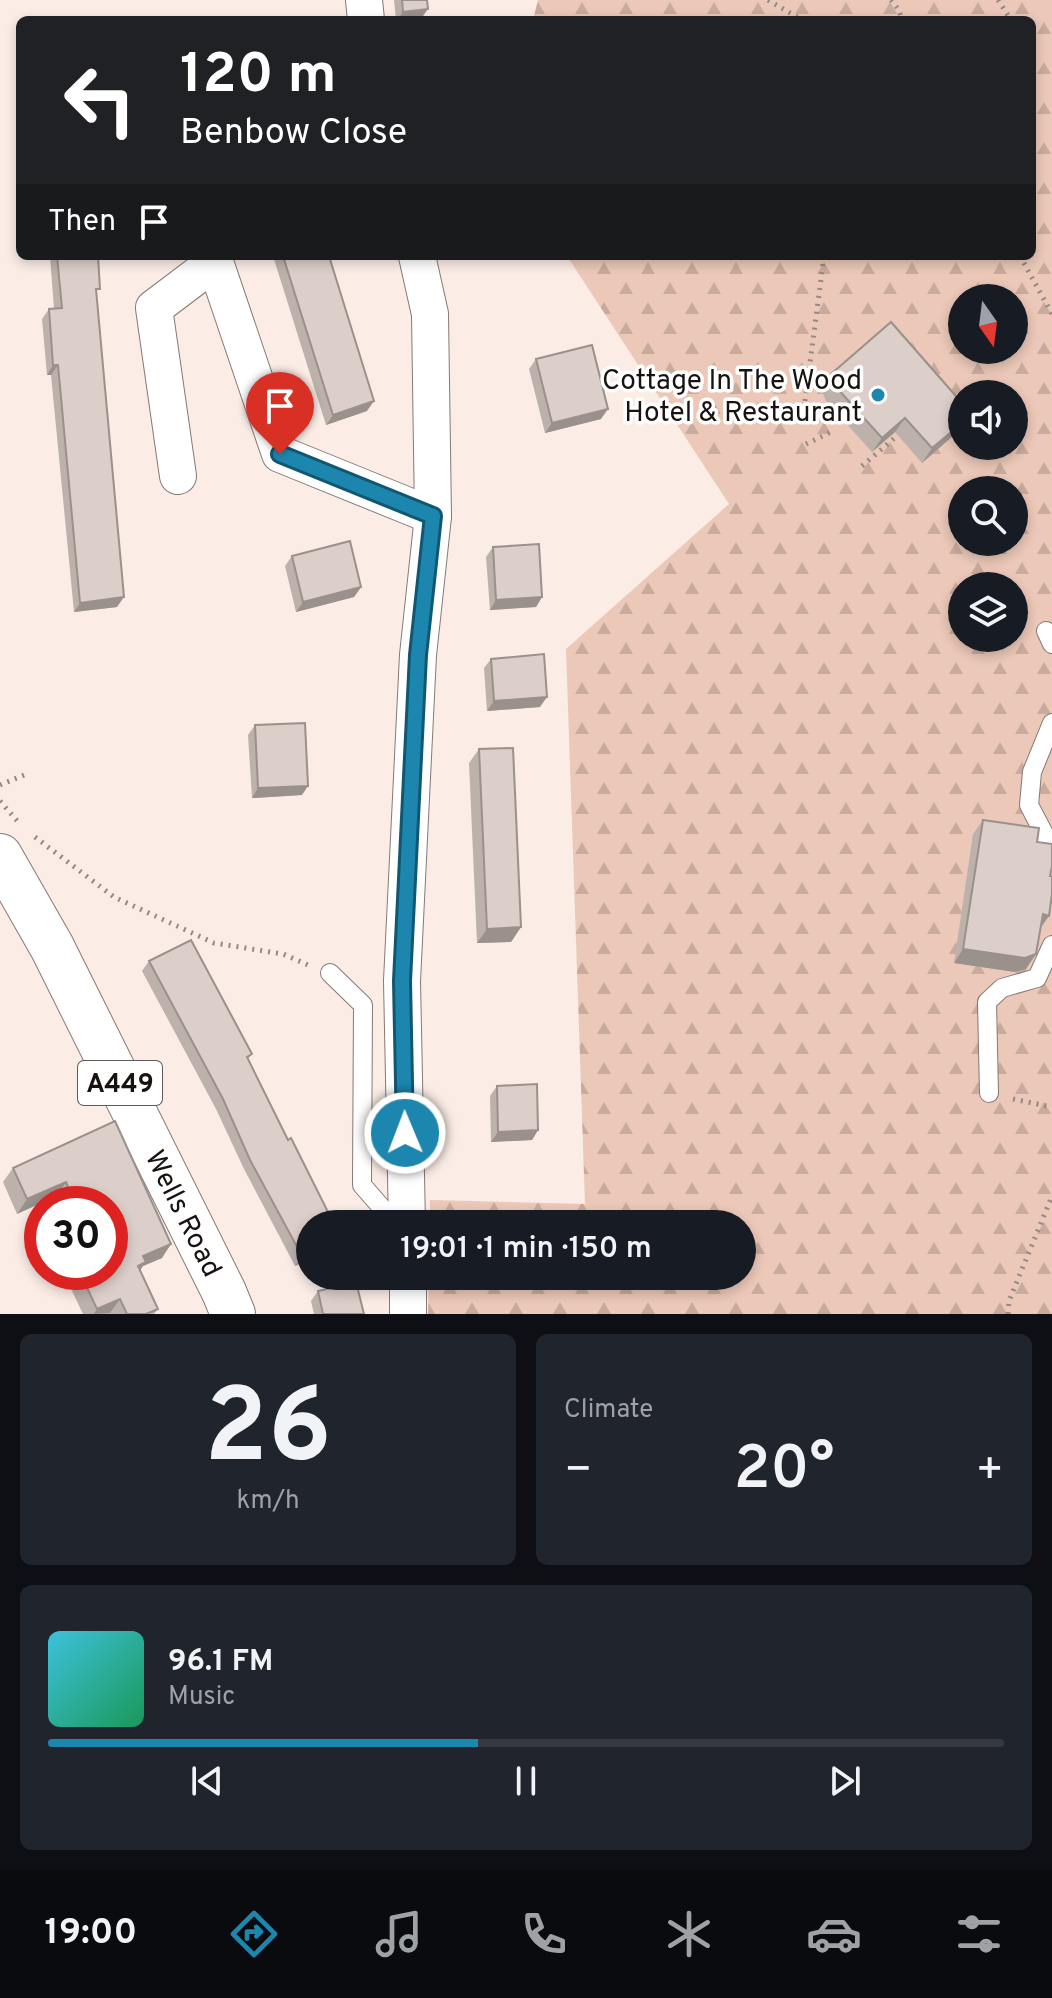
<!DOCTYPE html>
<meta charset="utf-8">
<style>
:root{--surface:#171b24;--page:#20242c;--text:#f1f3f6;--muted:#9ea1a6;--line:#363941;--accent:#1c86ae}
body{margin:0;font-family:Overpass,sans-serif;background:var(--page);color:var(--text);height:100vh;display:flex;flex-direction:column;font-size:30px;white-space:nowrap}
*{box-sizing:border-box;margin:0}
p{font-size:26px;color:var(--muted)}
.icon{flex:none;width:44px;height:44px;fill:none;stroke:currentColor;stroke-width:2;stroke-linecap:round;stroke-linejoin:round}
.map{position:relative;height:1314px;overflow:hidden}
.side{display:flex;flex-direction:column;gap:20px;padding:20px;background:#0d0f14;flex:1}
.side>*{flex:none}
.banner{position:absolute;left:16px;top:16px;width:1020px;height:244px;border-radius:12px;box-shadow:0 4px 12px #0003;background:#202124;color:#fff;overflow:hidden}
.needle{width:52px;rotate:166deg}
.buttons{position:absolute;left:948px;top:284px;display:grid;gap:16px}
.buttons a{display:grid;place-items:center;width:80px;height:80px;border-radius:50%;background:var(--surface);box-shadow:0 4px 12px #0003;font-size:40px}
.speed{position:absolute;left:24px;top:1186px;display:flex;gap:16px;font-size:40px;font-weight:700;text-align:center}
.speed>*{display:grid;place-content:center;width:104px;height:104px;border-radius:50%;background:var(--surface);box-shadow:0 4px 12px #0003;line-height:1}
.speed .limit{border:12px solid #d22;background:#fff;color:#111}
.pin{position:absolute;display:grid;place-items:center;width:68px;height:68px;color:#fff;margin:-82px -34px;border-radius:50% 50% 50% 0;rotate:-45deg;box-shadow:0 0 8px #0007}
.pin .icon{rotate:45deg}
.me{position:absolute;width:88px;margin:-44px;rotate:359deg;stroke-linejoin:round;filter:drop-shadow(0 0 6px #0008)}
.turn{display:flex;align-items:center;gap:28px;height:168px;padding:0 32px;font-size:36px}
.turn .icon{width:104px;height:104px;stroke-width:2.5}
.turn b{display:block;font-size:56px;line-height:68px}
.then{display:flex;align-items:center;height:76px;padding:0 32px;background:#0003;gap:16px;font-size:30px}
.big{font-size:60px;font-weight:600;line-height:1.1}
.side .card{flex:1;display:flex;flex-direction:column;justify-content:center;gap:12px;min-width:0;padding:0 28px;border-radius:12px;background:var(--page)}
.side .dial{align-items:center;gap:0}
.dial b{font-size:104px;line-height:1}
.song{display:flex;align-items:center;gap:24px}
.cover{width:96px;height:96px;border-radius:12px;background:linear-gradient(135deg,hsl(190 70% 55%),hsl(150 70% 35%))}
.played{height:8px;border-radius:4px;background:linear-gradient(90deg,var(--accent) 45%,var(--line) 45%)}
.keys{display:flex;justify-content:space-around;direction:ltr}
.heat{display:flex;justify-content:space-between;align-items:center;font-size:44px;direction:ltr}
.side .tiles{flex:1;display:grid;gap:20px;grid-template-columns:1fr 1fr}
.card:last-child{grid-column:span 2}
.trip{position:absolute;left:296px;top:1210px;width:460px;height:80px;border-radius:40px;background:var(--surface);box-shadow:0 4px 12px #0003;font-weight:600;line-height:80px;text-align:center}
.dock{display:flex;height:128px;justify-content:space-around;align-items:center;background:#090b0e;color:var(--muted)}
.dock .icon{width:56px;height:56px}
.dock .current{color:var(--accent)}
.dock b{font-size:36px;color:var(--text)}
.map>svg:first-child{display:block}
.forest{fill:url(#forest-firs);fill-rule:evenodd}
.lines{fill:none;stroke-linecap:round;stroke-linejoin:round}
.lane-casing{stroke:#867973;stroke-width:20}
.street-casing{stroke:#867973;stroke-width:38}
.highway-casing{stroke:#867973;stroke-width:46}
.path{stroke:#938985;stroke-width:5;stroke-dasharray:2 6;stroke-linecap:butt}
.lane{stroke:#fff;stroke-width:18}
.street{stroke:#fff;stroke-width:36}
.highway{stroke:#fff;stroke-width:44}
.wall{fill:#bdb1ac}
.shaded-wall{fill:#9a908c}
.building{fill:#dccec8;stroke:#9a908c;stroke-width:2}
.route-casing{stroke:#125771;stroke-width:20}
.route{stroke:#1c86ae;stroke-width:14}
.poi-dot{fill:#1c86ae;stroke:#fff;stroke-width:3}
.labels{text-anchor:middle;stroke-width:7;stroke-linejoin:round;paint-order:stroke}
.shield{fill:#fff;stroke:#5d5a58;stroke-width:2}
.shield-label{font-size:26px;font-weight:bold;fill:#181311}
.poi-label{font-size:28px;fill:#181311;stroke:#fff;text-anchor:end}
.street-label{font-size:28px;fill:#181311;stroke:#fff}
</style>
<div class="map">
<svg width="1052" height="1314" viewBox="0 0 1052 1314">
<defs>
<pattern id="forest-firs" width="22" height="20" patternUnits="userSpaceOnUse" patternTransform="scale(2)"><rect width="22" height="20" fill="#ebc8b8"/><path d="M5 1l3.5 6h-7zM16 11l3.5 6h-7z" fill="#c9ab9d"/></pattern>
</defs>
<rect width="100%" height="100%" fill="#fbece6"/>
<path class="forest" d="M538,0H1052V1314H428L429,1276H742V1224H430V1200L585,1204L566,649L729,504L567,256H1032V20H533ZM962,298H1014V350H962ZM962,394H1014V446H962ZM962,490H1014V542H962ZM962,586H1014V638H962Z"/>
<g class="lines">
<g class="lane-casing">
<g id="lane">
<polyline points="1046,631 1052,644"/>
<polyline points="1052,723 1032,772 1029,805 1052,849"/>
<polyline points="330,973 363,1005 362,1185 396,1224"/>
<polyline points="989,1093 987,1002 1002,988 1037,978 1052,945"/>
</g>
</g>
<g class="street-casing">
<g id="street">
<polyline points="364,0 366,20"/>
<polyline points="213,256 280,454 433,516"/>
<polyline points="178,476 154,308 215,262"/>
<polyline points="407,1224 402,981 418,655 433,516 430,314 417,256"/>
<polyline points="408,1276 408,1314"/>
</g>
</g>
<g class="highway-casing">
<g id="highway">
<path id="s1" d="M0,856L52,947L224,1292L233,1314"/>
</g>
</g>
<g class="path">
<polyline points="768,0 802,20"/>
<polyline points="891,0 899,10 902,20"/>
<polyline points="998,0 1011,20"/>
<polyline points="1020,256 1052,314"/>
<polyline points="805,401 824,256"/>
<polyline points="806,444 831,432"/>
<polyline points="862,466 898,435"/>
<polyline points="0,785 29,773"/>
<polyline points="0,801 19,823"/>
<polyline points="35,837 114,897 214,943 283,954 308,965"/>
<polyline points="1013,1099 1052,1107"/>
<polyline points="1008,1314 1009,1301 1052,1196"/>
</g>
<use href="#lane" class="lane"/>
<use href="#street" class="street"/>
<use href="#highway" class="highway"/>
</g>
<g class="wall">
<polygon points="394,0 427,0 421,19 396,20"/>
<polygon points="50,256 98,256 96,293 117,607 74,612 51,375 47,375 42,319 49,309 54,309"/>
<polygon points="273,256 329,256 367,411 326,425"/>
<polygon points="536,359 601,419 545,433 529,369"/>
<polygon points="831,374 962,428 922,463 895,432 872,452 826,401 821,389"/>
<polygon points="493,547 542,597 536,607 490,610 486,557"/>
<polygon points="292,556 361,587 354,597 296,612 285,566"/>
<polygon points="491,659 540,707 487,711 484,668"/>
<polygon points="255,725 302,795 252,798 248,735"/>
<polygon points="479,749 521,927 511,942 477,943 469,763"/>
<polygon points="983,820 1037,842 1050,876 1049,916 1040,927 1026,969 1015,972 954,963 973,834"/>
<polygon points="149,961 252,1054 248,1059 310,1258 295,1266 244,1169 216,1109 142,971"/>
<polygon points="497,1086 538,1130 532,1140 491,1142 490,1096"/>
<polygon points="115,1121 162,1258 143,1266 140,1270 158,1309 154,1314 83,1314 72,1291 82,1277 91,1272 110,1272 110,1204 60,1204 56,1196 17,1214 3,1182 13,1168"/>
<polygon points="318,1291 364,1314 314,1314 311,1301"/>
</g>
<g class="shaded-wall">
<polygon points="428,9 421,19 397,20 403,12"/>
<polygon points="53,365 58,365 51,375 47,375"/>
<polygon points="374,401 367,411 326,425 333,415"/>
<polygon points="608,409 601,419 545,433 552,423"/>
<polygon points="905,418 895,432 872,452 882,438"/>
<polygon points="962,423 962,428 922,463 932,448"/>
<polygon points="361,587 354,597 296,612 303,602"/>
<polygon points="124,597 117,607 74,612 80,603"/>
<polygon points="542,597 536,607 490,610 496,600"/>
<polygon points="547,697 540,707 487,711 494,701"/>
<polygon points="308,786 302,795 252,798 258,788"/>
<polygon points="1043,914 1049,916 1039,930"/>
<polygon points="521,927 511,942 477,943 487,929"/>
<polygon points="963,949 1036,954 1026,969 1015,972 954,963"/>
<polygon points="538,1130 532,1140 491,1142 498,1132"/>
<polygon points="66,1182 56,1196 17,1214 27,1199"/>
<polygon points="171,1244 162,1258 143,1266 136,1276 128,1280 143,1256"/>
<polygon points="310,1252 310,1258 295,1266 302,1256"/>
<polygon points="120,1299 110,1313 94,1314 97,1309"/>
</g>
<g class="building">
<polygon points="402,0 427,0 428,9 403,12"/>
<polygon points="57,256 98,256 100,289 96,289 124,597 80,603 58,365 53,365 49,309 62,308"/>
<polygon points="283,256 329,256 374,401 333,415"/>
<polygon points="891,322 962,403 962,423 932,448 905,418 882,438 836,387 831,374"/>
<polygon points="592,345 608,409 552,423 536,359"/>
<polygon points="350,541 361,587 303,602 292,556"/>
<polygon points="539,544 542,597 496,600 493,547"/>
<polygon points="544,654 547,697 494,701 491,659"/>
<polygon points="305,723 308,786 258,788 255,725"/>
<polygon points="513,748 521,927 487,929 479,749"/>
<polygon points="983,820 1039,828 1037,842 1052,844 1052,866 1050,876 1052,876 1052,894 1049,916 1043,914 1036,954 1025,958 963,949"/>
<polygon points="191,940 252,1054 247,1057 288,1140 291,1138 334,1224 310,1224 310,1252 302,1256 250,1160 223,1099 149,961"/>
<polygon points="537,1084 538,1130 498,1132 497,1086"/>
<polygon points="115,1121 171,1244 143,1256 146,1262 138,1266 158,1309 146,1314 127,1314 120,1299 97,1309 82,1277 92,1272 110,1272 110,1204 76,1204 66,1182 27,1199 13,1168"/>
<polygon points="356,1282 364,1314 323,1314 318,1291"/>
</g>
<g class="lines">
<g class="route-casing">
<polyline id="route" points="280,454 433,516 418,655 402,981 405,1133"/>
</g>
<use href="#route" class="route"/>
</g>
<circle class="poi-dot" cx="878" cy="395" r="8"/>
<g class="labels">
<rect class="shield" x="78" y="1061" width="84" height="44" rx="6"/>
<g class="shield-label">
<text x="120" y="1092">A449</text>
</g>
<g class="poi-label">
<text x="862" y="389">Cottage In The Wood<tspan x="862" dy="32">Hotel &amp; Restaurant</tspan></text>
</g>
<g class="street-label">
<text dy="10" stroke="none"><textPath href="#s1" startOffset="402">Wells Road</textPath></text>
</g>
</g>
</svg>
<div class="buttons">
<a><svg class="needle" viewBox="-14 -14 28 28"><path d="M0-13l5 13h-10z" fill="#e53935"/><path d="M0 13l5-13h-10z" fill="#9ea1a6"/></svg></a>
<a><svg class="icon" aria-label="sound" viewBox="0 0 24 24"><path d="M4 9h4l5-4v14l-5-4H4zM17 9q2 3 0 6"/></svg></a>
<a><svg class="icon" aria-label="search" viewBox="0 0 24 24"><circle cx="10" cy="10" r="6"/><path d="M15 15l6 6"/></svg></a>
<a><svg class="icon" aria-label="layers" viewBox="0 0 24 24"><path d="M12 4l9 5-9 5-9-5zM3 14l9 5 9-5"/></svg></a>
</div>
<div class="speed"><div class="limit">30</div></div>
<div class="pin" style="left:280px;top:454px;background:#d93025"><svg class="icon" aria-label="arrive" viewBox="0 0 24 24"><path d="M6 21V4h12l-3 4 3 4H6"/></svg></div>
<svg class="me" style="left:405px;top:1133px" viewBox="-20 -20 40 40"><circle r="17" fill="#1c86ae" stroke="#fff" stroke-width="3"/><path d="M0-11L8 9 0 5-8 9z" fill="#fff"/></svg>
<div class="trip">19:01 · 1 min · 150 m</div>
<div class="banner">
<div class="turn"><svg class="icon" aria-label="left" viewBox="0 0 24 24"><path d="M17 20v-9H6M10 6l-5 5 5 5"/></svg><div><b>120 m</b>Benbow Close</div></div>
<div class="then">Then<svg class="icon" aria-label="arrive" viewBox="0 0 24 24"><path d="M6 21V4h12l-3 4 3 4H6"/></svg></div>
</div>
</div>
<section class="side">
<div class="tiles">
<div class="card dial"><b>26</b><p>km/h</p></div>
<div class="card"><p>Climate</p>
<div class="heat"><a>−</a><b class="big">20°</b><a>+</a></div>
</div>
<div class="card">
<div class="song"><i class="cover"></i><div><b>96.1 FM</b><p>Music</p></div></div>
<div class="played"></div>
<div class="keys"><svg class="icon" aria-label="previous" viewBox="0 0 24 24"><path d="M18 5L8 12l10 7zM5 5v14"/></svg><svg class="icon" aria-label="pause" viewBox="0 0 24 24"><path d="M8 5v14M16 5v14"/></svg><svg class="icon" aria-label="next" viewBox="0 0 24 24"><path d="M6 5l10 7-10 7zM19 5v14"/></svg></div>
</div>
</div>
</section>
<nav class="dock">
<b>19:00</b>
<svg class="icon current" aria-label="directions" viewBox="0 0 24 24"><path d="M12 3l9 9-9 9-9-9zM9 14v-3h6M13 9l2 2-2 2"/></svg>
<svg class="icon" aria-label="music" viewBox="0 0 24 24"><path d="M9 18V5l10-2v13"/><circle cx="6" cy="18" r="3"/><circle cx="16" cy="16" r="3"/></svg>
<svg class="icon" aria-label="phone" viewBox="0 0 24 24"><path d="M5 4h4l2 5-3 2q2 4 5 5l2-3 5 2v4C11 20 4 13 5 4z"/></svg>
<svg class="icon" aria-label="climate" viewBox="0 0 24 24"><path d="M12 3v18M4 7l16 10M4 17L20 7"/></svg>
<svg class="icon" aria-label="car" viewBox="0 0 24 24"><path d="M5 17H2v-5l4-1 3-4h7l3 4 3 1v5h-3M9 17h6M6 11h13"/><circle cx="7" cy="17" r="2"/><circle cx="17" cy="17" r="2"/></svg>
<svg class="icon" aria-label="filters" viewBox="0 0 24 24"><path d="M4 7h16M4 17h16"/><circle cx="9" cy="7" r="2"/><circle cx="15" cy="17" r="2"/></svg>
</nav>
